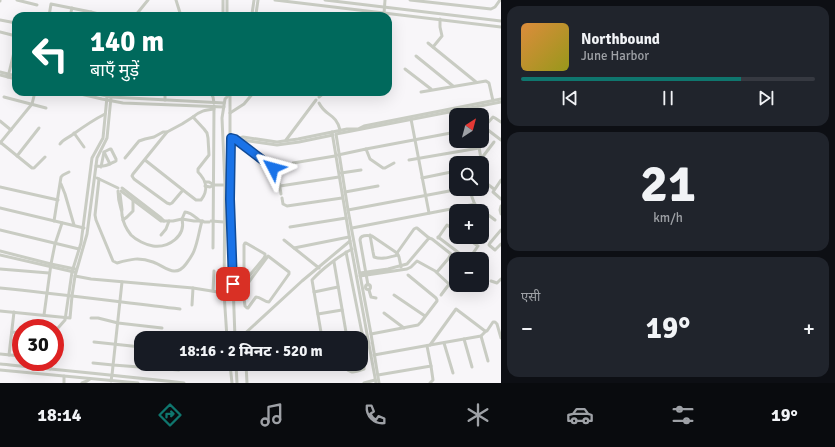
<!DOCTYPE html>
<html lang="hi">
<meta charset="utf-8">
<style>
:root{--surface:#171b24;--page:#20242c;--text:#f1f3f6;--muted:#9ea1a6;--line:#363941;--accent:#0f766e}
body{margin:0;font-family:Signika,"Noto Sans Devanagari",sans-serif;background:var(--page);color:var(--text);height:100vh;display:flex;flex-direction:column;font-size:15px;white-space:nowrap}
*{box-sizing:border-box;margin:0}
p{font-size:13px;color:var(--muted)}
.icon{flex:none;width:22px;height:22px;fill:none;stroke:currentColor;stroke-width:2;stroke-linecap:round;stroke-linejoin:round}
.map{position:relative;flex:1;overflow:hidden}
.side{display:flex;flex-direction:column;gap:6px;padding:6px;background:#0d0f14;width:334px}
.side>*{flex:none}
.banner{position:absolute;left:12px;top:12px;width:380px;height:84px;border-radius:12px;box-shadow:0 4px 16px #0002;background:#00695c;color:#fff;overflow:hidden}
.needle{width:26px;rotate:36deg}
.fabs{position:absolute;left:449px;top:108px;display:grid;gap:8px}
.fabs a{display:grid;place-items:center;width:40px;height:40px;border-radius:8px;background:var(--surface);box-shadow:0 4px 16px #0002;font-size:20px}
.speed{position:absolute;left:12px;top:319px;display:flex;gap:8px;font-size:20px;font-weight:700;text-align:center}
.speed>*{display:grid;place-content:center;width:52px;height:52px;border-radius:50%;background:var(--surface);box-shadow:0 4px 16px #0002;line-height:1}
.speed .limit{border:6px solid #d22;background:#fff;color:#111}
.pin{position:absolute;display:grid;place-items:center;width:34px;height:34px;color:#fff;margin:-17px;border-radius:8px;box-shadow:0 2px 6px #0006}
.me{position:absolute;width:44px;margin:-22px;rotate:309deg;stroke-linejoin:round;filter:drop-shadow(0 0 3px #0008)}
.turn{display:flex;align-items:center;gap:14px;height:84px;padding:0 12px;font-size:18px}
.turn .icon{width:52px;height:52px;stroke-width:2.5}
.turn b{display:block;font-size:28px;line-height:34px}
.big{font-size:30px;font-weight:800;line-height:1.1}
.side .card{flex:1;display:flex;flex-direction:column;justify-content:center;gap:6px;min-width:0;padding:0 14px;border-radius:12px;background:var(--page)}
.side .dial{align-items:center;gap:0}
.dial b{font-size:52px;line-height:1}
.song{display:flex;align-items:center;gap:12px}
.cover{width:48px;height:48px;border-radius:6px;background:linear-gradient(135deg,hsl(30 70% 55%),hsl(60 70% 35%))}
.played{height:4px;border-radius:2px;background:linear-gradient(90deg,var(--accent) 75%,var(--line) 75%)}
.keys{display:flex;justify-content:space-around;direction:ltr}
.heat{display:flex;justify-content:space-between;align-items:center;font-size:22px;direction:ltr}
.trip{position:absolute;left:134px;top:331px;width:234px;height:40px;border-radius:12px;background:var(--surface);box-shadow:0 4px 16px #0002;font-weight:800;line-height:40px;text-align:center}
.tabs{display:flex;height:64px;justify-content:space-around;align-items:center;background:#090b0e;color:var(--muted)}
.tabs .icon{width:28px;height:28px}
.tabs .active{color:var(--accent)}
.tabs b{font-size:18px;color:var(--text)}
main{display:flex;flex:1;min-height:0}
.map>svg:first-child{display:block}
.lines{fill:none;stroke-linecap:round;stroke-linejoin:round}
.minor{stroke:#c9ccc3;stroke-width:3}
.route-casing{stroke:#114b97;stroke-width:10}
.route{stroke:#1a73e8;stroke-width:7}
</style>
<main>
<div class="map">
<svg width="501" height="383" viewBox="0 0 501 383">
<rect width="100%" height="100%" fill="#f8f6f9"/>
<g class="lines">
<g class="minor">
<polyline points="17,0 37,5"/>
<polyline points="176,0 181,16"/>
<polyline points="227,0 227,16"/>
<polyline points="275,0 501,27"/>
<polyline points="325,0 501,21"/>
<polyline points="410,0 491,9 495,7 500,0"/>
<polyline points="0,1 0,0"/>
<polyline points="252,14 254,0"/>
<polyline points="256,14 258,0"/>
<polyline points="384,14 385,0"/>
<polyline points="49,16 51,4 91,12"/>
<polyline points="70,16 72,8"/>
<polyline points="90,16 91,12 106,16"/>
<polyline points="135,16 148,0"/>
<polyline points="223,16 223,0"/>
<polyline points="248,16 250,14 256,14 259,16"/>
<polyline points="0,20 16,23"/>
<polyline points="0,32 16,36"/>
<polyline points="428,43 476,82"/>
<polyline points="433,47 442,36 440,27 440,19"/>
<polyline points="416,56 453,86"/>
<polyline points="405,69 431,89"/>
<polyline points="0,72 16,76"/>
<polyline points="0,75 16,79"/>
<polyline points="8,77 16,44"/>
<polyline points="72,92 102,99 123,103 224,107"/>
<polyline points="89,92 111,97 224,103"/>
<polyline points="165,92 165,100"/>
<polyline points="210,92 213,97 214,103"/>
<polyline points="421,92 486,81 489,83 493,101"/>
<polyline points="230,94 230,199 235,338"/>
<polyline points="4,97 46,108"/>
<polyline points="319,97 325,92"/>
<path d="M319,103C326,117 336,113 340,130"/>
<polyline points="230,113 244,104 254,92"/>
<path d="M193,117L204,129L207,133L208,138L209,155L198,169V172C206,180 209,190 201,200H196L183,190L172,203L170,204L167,203L134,179L132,176L133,174L167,132L182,124Z"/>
<path d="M193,117C200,111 205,110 214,109"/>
<polyline points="411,119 429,213"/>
<polyline points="0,121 11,130"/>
<polyline points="501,122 495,118 493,117 484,127 501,140"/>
<polyline points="332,132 350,241 376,383"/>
<polyline points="74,133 84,147"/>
<polyline points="240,138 242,140 277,145 299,142 333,135"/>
<path d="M234,139L273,169C278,176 280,185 281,194"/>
<polyline points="235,139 243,137 277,142 298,139 347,129 358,129 364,126 501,99"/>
<polyline points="286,140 316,100"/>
<polyline points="478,141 481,159 478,163"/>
<polyline points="0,142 32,168 34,168 45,157"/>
<polyline points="0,143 32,104 35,92"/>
<path d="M60,144C63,139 68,138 72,135C83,127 93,120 105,114"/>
<polyline points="366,149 456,132"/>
<polyline points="104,152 110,164"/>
<polyline points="338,155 366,149 370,159 383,168 385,168 394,163"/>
<polyline points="17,156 39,128"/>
<polyline points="125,158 139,141 145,139 154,137 163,132 167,132"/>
<polyline points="481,159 494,142"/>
<polyline points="145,160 183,190"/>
<polyline points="409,160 479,148"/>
<polyline points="293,163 335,156"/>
<path d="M96,166C105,167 108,165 116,161V159L111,149H110L104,152L101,167"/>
<polyline points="341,173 361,170"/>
<polyline points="97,178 118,188"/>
<polyline points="422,178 456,171"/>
<path d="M99,179L95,215L96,220L113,261L117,263C131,259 139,257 153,262C165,266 175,279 186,264C189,260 192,256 194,251C198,241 199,231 202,221"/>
<polyline points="482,180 494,189"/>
<polyline points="501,180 493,192 501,199"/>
<polyline points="205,182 209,182 214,185 210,187 205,186"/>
<polyline points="61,184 65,194 74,225"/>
<polyline points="214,185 225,185"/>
<polyline points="280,186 339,177"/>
<polyline points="0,187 58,200"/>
<polyline points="122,188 161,218 164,221"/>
<polyline points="469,189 475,205 495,220"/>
<path d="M118,191C118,198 119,203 121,209C122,211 122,214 122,215C123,222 127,230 131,235C136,240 146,245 153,246C169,248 186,236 182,219L185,212C191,212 196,218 200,221"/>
<polyline points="121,191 161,221 173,221 182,219 194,221 203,221 204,222 209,222"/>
<polyline points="345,192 378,186"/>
<polyline points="120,194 122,210"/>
<polyline points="282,198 283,204 287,206 342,198"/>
<polyline points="501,206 500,210 501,214"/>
<polyline points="0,208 84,228"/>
<polyline points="451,209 456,214"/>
<polyline points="348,210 460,189"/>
<polyline points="123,220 127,217 133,211 133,200"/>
<polyline points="54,221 61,177 63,175 69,172"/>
<polyline points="211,221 224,222"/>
<polyline points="290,227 346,218"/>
<polyline points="352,228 451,209 475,204"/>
<polyline points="0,230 79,249"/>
<polyline points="501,230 490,243 489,245 495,250 501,244"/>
<polyline points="482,233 485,236"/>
<polyline points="161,235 166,229 169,221"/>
<path d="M370,235L373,252L374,257C382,260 390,257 398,255"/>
<polyline points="438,237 467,259"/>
<polyline points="465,237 478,246 469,259"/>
<polyline points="438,238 447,225 456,231"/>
<polyline points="284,240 319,268"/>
<polyline points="213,248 214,106"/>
<polyline points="294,248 349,237"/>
<polyline points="0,251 51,264 75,269"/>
<polyline points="346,252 362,333"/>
<polyline points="0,255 74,272"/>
<polyline points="334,262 347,338"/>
<polyline points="401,267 399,257 397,253 414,229 416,228 417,228 429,238"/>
<polyline points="0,269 49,273"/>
<polyline points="436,272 449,284"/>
<polyline points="360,273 388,269 407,264 429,238 432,239 451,254 448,259 437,272 417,261 411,267 407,269 360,276"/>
<polyline points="75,276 91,279 193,288 224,293"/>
<polyline points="233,278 240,284 242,284 244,282 264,258 265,256 265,254 246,243 245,243 244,245 244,282"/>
<polyline points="491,281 497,283 501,279"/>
<circle cx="368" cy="287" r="2.5"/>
<path d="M368,285L360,240C360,235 367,235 372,236L397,253"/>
<path d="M0,288C60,294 120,302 180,309"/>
<polyline points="369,290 371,297 376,298"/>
<polyline points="213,291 214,271"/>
<path d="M234,292L243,290L268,256L289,272V274L269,302C264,302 261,297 256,297L248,308H247L245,306L243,290"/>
<polyline points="314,292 338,287"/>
<polyline points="394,295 425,316"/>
<polyline points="441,295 456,275"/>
<polyline points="192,305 193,288"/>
<polyline points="0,311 70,318 72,296 75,276 87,234 97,158 107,138 111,97"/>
<polyline points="384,313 404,328"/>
<polyline points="318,314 342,310"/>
<polyline points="44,315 51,264 55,244 62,223"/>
<polyline points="91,318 98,318 118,323 162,328"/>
<polyline points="12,332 21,333"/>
<polyline points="371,334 418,325 421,322 437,301 437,300 436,298 408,275"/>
<polyline points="481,336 488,361"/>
<polyline points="227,338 224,293 225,185 222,118 225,99 232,92"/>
<polyline points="240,338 302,281 350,241"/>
<path d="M322,338L312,280C322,269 339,256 352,249"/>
<polyline points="322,338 346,333"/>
<polyline points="358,338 362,333"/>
<polyline points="464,339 472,367"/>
<polyline points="55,341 58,328 65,320 72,272 81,243 92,158 103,138 107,97"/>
<polyline points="94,342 141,347"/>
<polyline points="444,343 453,373"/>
<polyline points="430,345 481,336 486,331"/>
<polyline points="0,354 21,356"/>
<polyline points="9,355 14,312"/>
<polyline points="361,355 369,343"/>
<polyline points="374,355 430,345 456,309 485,331 487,331 493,322 495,322 497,324 501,338"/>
<polyline points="93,363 113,365 179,370"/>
<path d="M0,364C61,370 123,376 184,383"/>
<polyline points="230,364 232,383"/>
<polyline points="236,364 237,383"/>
<polyline points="246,364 247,383"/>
<path d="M340,364C351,373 350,374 364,369V366L361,363"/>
<polyline points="50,369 52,362"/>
<polyline points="0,370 138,383"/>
<polyline points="378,375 431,366 427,346"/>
<polyline points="111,381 112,375 122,282"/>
<polyline points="64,383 64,376"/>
<polyline points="82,383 87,381 90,379"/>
<polyline points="364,383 375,380"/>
<polyline points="379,383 371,334 348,210 336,134 501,102"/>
<polyline points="430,383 433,380 431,366"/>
</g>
</g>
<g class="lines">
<g class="route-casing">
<polyline id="route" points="233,284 230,199 231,138 235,139 273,168"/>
</g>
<use href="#route" class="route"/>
</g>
</svg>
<div class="fabs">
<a><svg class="needle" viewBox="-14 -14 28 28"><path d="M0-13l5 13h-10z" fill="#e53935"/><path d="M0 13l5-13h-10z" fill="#9ea1a6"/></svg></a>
<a><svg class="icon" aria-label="search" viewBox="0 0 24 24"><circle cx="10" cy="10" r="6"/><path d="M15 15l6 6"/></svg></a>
<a>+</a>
<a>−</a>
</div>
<div class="speed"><div class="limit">30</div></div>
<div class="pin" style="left:233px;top:284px;background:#d93025"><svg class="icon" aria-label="arrive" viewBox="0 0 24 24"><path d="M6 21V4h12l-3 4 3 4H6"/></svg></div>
<svg class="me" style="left:273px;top:168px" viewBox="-20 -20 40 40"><path d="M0-17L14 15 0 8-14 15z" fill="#1a73e8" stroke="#fff" stroke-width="4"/></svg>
<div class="trip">18:16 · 2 मिनट · 520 m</div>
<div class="banner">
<div class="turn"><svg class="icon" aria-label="left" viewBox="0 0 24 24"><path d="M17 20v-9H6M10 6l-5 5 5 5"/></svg><div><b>140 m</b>बाएँ मुड़ें</div></div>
</div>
</div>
<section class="side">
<div class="card">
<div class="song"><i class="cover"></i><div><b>Northbound</b><p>June Harbor</p></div></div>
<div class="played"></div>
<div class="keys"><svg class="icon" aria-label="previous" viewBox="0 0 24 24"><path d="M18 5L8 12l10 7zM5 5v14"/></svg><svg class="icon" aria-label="pause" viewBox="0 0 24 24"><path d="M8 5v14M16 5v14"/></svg><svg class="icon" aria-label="next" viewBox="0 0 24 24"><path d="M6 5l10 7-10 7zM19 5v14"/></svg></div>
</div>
<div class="card dial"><b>21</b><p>km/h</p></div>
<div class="card"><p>एसी</p>
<div class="heat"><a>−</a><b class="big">19°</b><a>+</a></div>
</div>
</section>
</main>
<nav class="tabs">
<b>18:14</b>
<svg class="icon active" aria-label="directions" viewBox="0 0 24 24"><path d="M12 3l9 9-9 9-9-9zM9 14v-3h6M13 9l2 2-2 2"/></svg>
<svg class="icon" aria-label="music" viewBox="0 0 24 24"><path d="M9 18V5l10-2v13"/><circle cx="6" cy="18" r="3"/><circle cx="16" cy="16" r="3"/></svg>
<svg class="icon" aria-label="phone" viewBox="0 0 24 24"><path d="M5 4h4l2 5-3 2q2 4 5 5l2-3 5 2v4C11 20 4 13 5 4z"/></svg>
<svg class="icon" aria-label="climate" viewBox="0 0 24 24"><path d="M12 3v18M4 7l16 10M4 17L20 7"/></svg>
<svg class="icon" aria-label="car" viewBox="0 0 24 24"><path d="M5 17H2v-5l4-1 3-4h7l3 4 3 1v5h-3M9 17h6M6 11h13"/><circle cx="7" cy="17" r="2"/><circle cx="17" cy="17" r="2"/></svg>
<svg class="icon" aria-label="filters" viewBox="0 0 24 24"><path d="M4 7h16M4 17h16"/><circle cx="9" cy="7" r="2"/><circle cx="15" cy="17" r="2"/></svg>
<b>19°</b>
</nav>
